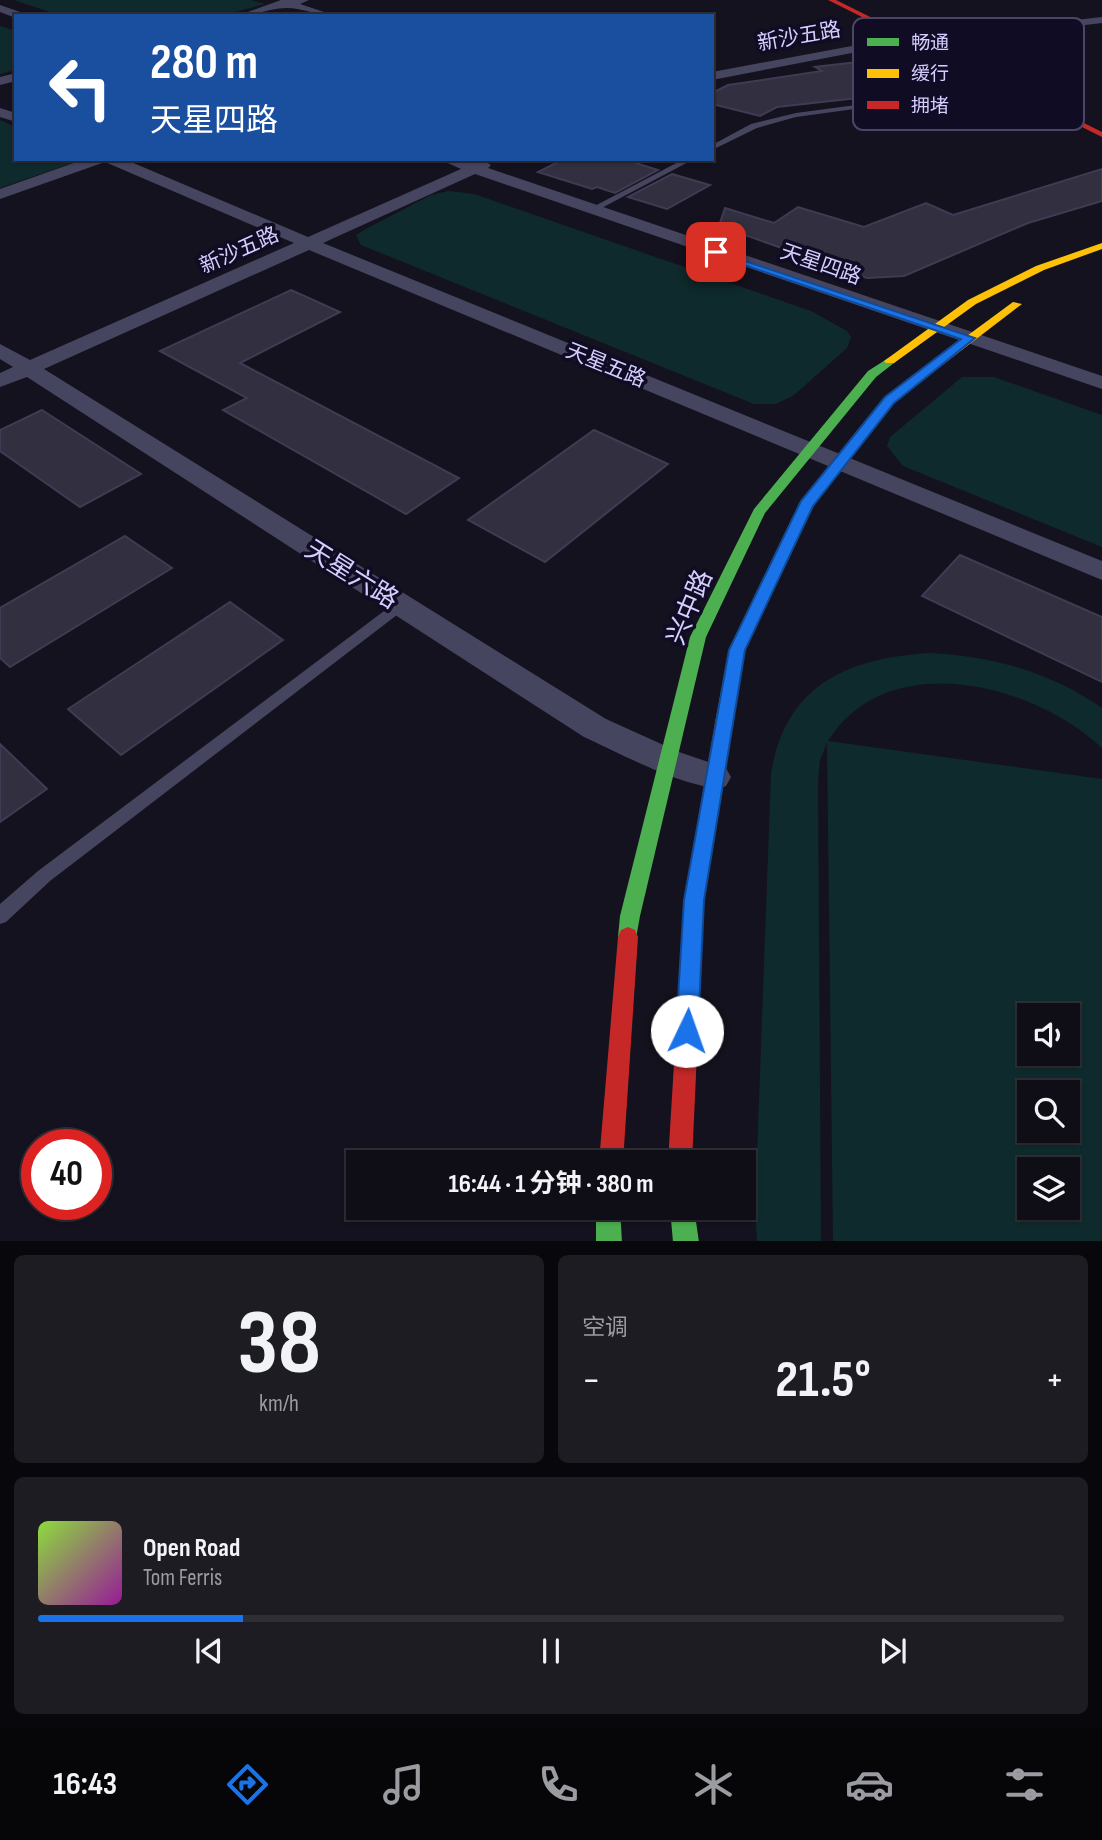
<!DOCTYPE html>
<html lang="zh">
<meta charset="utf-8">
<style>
:root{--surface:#0f0e16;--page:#1d1c23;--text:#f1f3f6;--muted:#9b9ca1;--line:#2f2e35;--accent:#1a73e8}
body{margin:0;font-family:"Sofia Sans Condensed","Noto Sans SC",sans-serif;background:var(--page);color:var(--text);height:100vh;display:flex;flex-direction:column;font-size:26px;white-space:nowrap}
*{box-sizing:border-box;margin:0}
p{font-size:23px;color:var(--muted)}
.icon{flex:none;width:38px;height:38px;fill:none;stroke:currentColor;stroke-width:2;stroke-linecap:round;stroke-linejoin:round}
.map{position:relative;height:1241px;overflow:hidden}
.drawer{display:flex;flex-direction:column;gap:14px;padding:14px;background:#08080c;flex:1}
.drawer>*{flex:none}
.guide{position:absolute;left:14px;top:14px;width:700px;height:147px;border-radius:0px;box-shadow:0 2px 5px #0004,0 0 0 2px var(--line);background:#1a4fa0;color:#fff;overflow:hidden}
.tools{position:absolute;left:1017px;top:1003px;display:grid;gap:14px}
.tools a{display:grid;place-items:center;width:63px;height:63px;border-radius:0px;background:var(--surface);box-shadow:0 2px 5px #0004,0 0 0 2px var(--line);font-size:35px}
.speed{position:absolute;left:21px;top:1129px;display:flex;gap:14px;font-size:35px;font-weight:700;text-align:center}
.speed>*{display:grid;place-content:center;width:91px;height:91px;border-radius:50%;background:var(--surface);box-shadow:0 2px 5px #0004,0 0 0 2px var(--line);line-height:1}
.speed .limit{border:10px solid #d22;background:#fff;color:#111}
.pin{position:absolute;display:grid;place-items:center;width:60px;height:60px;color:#fff;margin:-30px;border-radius:14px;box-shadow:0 4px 10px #0006}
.me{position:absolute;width:77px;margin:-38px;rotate:3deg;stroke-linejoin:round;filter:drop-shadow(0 0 5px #0008)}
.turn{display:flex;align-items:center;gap:24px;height:147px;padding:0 21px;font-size:32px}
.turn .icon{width:91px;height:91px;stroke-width:2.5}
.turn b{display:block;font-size:49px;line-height:60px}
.big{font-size:52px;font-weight:700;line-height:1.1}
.drawer .card{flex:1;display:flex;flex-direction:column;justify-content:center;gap:10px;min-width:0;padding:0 24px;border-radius:10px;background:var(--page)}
.drawer .dial{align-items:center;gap:0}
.dial b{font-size:91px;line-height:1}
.song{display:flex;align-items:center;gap:21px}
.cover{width:84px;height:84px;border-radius:10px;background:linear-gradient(135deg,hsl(90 70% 55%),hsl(300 70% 35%))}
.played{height:7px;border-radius:4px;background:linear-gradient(90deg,var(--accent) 20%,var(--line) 20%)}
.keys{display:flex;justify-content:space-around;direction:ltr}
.heat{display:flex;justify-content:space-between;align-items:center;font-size:38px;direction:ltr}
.drawer .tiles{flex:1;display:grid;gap:14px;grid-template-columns:1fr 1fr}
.card:last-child{grid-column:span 2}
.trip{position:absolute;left:346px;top:1150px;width:410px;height:70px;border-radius:0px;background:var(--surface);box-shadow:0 2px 5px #0004,0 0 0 2px var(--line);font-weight:700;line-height:70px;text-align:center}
.dock{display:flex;height:112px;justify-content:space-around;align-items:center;background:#060609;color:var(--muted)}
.dock .icon{width:49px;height:49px}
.dock .selected{color:var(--accent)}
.dock b{font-size:32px;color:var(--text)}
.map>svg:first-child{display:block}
.green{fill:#0f2a2c;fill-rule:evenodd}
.building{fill:#322f40;stroke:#403b53;stroke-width:2}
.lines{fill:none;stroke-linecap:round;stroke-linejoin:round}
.lane{fill:#46455f;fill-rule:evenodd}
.street{fill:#46455f;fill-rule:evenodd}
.fast{fill:#4caf50;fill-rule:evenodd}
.slow{fill:#ffc107;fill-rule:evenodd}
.jam{fill:#c62828;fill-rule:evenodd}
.route{fill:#1a73e8;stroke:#114b97;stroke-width:2}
.labels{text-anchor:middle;stroke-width:7;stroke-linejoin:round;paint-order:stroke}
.far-street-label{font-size:21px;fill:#d5ceff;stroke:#100c24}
.street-label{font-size:26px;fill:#d5ceff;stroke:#100c24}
.key{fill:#100c24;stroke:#4b4666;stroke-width:2}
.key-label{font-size:19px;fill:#d5ceff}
</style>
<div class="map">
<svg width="1102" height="1242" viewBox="0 0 1102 1242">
<rect width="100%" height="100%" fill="#14121e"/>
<g class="green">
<polygon points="14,0 251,0 265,4 220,16 62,16"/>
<polygon points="0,26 16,31 16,70 0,74"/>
<polygon points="0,120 16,127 16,159 84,159 0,188"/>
<polygon points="448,191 474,194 811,311 847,331 851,337 847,348 794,395 776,404 754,404 361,245 356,235 364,230 431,195"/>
<polygon points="962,377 994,377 1102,415 1102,547 903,466 887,446 890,437"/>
<path d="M930,653C991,656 1051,672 1102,708V748C1033,683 887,646 828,741L1102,779V1241H833L827,743L820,760L818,782L821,1241H757L755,1209L771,774C785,685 847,658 930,653ZM1068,1015V1054H1029V1015ZM1068,1092V1130H1029V1092ZM1068,1169V1208H1029V1169Z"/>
</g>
<g class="building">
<polygon points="909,56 965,86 777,107 760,116 712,104 712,93 728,85 822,71 815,67"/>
<polygon points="564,159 623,159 658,170 615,193 597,187 592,189 538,172"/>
<polygon points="1102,169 1102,201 1028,223 904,276 867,278 719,226 725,208 774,223 798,207 864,227 926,203 953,215"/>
<polygon points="672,174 710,185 667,209 628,197"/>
<polygon points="291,290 340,312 240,363 459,478 406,514 223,410 247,398 160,351"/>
<polygon points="42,410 141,474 80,507 0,451 0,430"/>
<polygon points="594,430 668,464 545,562 468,520"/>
<polygon points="125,536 172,568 10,667 0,658 0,608"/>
<polygon points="960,555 1102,617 1102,682 922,596"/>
<polygon points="230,602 283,640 121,755 68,709"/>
<polygon points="0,744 47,789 0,822"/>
</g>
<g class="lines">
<g class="lane">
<polygon points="1006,85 1008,88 796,117 757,128 712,150 712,145 751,124 796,113"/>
<polygon points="684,159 694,159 596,211 589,209"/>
<polygon points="401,600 408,605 406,608 50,881 6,922 0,924 0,904 38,871 396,602"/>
</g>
<g class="street">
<path d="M281,0H309L300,4L336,16C319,16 302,8 287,8C270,8 254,16 237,16Z"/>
<polygon points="0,5 26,14 27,16 16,18 0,12"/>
<polygon points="1102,17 1102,23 857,52 712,80 712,72 857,45"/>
<polygon points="16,73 16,81 0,85 0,77"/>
<polygon points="0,108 16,113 16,122 0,117"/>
<path d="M85,159H124L308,237L461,169L439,159C453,159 470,164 483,160L491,165L488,168L1102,376V389L475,174L323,243L1102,561V580L309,250L44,369L606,719L679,752L726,768L731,777L726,786C699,796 613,750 584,737L27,377L0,387V373L13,367L0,359V344L30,360L294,243L105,162L0,199V189Z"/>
</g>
<g class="fast">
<polygon points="890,357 896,361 894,363 876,377 765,513 706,637 640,916 635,944 628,947 621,944 618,937 620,916 690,637 754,509 868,371"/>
<polygon points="907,382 913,386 911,389 893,403 812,505 745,650 733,723 730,728 724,730 718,728 715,723 729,650 799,504 885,397"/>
<polygon points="596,1208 620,1208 622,1242 596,1242"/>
<polygon points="670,1208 694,1208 699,1242 673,1242"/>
</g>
<g class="slow">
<polygon points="1102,243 1102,249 1044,270 976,304 894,363 886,363 884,361 968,300 1036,266"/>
<polygon points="1013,302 1022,304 911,389 903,389 903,383"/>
</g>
<g class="jam">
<polygon points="828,0 836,0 1102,132 1102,137"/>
<polygon points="724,716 730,718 733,723 704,900 692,1162 668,1162 684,900 715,723 718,718"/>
<polygon points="628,927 635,930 638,937 623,1162 599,1162 618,937 621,930"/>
</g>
</g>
<polygon class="route" points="712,250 975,338 894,403 813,506 745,650 704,900 698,1031 695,1039 687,1042 679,1039 676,1031 684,900 729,650 801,501 885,397 961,339 712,254"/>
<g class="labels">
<g class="far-street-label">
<text transform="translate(799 36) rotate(-10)" y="7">新沙五路</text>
<text transform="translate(239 250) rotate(-24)" y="7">新沙五路</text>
<text transform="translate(821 264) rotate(19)" y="7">天星四路</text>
<text transform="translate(606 365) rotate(22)" y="7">天星五路</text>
</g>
<g class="street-label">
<text transform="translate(352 574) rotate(32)" y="9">天星六路</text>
<text transform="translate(689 607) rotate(-67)" y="9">兴中路</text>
</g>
</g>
<rect x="853" y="18" width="231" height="112" rx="10" class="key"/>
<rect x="867" y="38" width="32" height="8" fill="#4caf50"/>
<rect x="867" y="69" width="32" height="9" fill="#ffc107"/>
<rect x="867" y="101" width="32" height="8" fill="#c62828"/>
<g class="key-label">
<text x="911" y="49">畅通</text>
<text x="911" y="80">缓行</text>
<text x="911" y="112">拥堵</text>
</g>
</svg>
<div class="tools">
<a><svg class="icon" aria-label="sound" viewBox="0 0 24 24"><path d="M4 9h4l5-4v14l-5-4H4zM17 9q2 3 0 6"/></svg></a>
<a><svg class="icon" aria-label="search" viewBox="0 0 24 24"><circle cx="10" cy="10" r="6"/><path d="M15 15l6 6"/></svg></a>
<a><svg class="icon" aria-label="layers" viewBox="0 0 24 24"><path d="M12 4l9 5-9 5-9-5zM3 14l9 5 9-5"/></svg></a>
</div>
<div class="speed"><div class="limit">40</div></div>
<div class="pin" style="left:716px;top:252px;background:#d93025"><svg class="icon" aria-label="arrive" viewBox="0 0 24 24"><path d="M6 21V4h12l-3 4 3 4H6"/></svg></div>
<svg class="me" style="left:687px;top:1031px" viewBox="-20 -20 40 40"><circle r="19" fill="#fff"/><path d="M0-13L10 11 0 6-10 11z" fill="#1a73e8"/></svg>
<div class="trip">16:44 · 1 分钟 · 380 m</div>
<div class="guide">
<div class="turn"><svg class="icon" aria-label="left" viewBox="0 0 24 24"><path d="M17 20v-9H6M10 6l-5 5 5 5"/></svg><div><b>280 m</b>天星四路</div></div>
</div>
</div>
<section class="drawer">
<div class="tiles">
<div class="card dial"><b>38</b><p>km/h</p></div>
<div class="card"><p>空调</p>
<div class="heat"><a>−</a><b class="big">21.5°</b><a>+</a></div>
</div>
<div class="card">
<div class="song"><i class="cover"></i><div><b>Open Road</b><p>Tom Ferris</p></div></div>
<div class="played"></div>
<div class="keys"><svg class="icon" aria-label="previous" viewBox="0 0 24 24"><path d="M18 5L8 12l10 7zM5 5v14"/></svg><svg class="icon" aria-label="pause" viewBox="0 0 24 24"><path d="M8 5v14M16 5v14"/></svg><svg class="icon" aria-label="next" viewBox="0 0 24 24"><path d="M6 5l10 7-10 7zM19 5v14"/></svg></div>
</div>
</div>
</section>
<nav class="dock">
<b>16:43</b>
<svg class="icon selected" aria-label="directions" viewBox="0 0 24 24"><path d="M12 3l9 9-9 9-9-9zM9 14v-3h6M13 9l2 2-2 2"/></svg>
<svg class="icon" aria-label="music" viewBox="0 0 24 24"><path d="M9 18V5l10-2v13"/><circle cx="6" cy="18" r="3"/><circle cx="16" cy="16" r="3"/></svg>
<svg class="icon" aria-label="phone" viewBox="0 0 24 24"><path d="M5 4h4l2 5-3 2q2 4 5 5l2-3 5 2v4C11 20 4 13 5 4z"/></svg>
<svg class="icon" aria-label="climate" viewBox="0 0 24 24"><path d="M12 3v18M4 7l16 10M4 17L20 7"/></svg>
<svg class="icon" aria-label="car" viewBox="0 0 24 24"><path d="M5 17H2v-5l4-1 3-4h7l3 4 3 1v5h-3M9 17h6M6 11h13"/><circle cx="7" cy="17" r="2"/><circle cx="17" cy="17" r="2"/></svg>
<svg class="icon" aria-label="filters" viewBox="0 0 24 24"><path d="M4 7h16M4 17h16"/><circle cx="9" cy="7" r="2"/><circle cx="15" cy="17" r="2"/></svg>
</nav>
